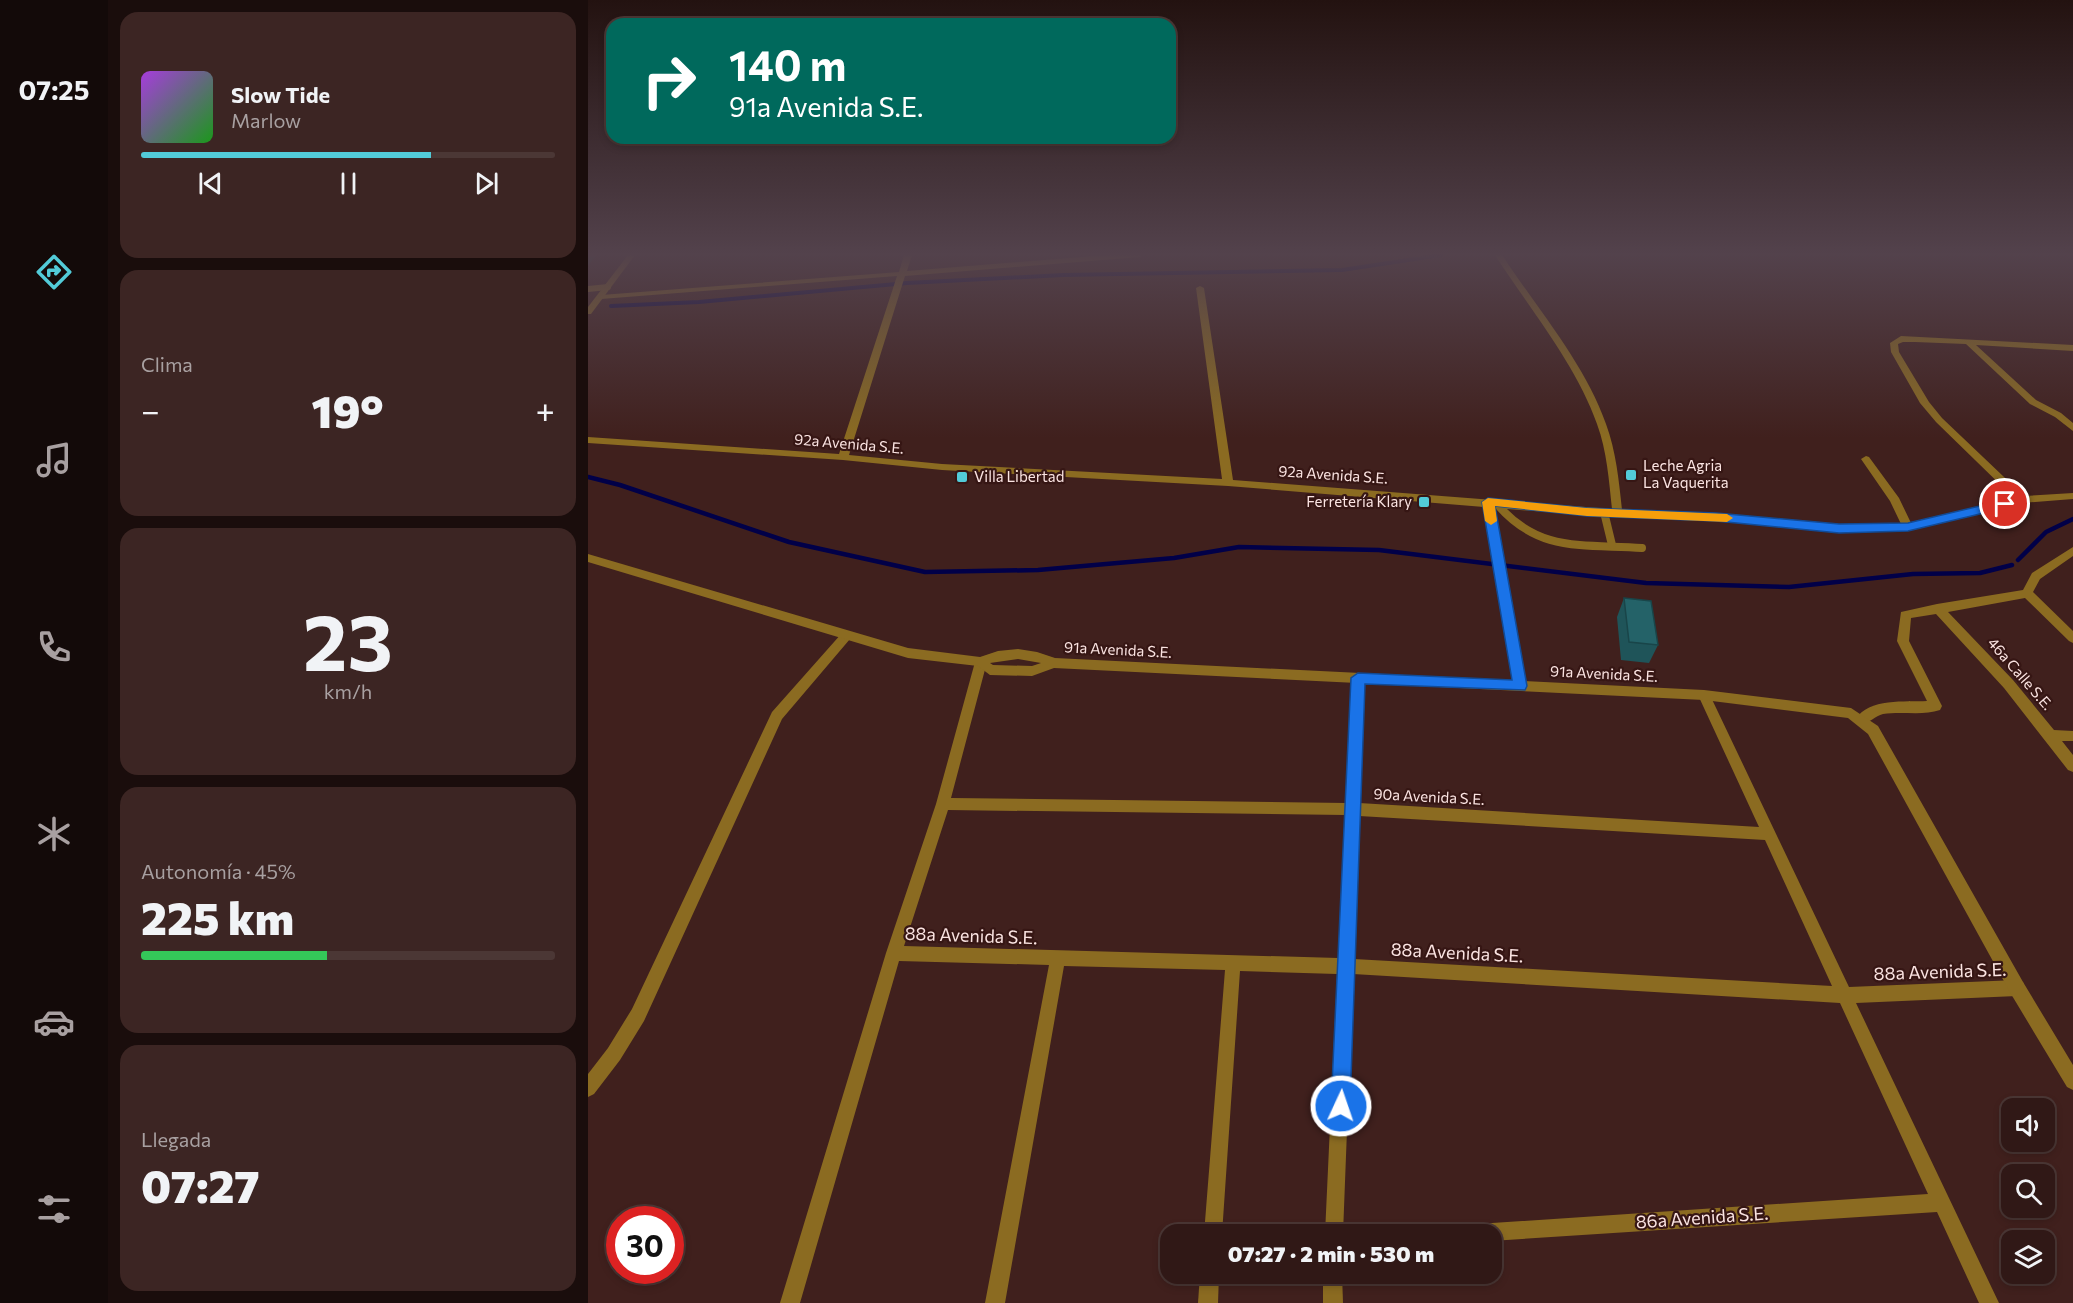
<!DOCTYPE html>
<html lang="es">
<meta charset="utf-8">
<style>
:root{--surface:#301816;--page:#3c2523;--text:#f1f3f6;--muted:#a8a0a1;--line:#4b3735;--accent:#52cbd8}
body{margin:0;font-family:Commissioner,sans-serif;background:var(--page);color:var(--text);height:100vh;display:flex;flex-direction:column;font-size:22px;white-space:nowrap}
*{box-sizing:border-box;margin:0}
p{font-size:20px;color:var(--muted)}
.icon{flex:none;width:33px;height:33px;fill:none;stroke:currentColor;stroke-width:2;stroke-linecap:round;stroke-linejoin:round}
.map{position:relative;flex:1;overflow:hidden}
.side{display:flex;flex-direction:column;gap:12px;padding:12px;background:#1a0d0c;width:480px}
.side>*{flex:none}
.hud{position:absolute;left:18px;top:18px;width:570px;height:126px;border-radius:18px;box-shadow:0 3px 9px #0003,0 0 0 2px var(--line);background:#00695c;color:#fff;overflow:hidden}
.tools{position:absolute;left:1413px;top:1098px;display:grid;gap:12px}
.tools a{display:grid;place-items:center;width:54px;height:54px;border-radius:12px;background:var(--surface);box-shadow:0 3px 9px #0003,0 0 0 2px var(--line);font-size:30px}
.speed{position:absolute;left:18px;top:1206px;display:flex;gap:12px;font-size:30px;font-weight:700;text-align:center}
.speed>*{display:grid;place-content:center;width:78px;height:78px;border-radius:50%;background:var(--surface);box-shadow:0 3px 9px #0003,0 0 0 2px var(--line);line-height:1}
.speed .limit{border:9px solid #d22;background:#fff;color:#111}
.pin{position:absolute;display:grid;place-items:center;width:51px;height:51px;color:#fff;margin:-26px;border:3px solid #fff;border-radius:50%;box-shadow:0 2px 6px #0007}
.me{position:absolute;width:66px;margin:-33px;rotate:3deg;stroke-linejoin:round;filter:drop-shadow(0 0 4px #0008)}
.turn{display:flex;align-items:center;gap:21px;height:126px;padding:0 24px;font-size:27px}
.turn .icon{width:78px;height:78px;stroke-width:2.5}
.turn b{display:block;font-size:42px;line-height:51px}
.big{font-size:45px;font-weight:800;line-height:1.1}
.side .tile{flex:1;display:flex;flex-direction:column;justify-content:center;gap:9px;min-width:0;padding:0 21px;border-radius:18px;background:var(--page)}
.side .dial{align-items:center;gap:0}
.dial b{font-size:78px;line-height:1}
.song{display:flex;align-items:center;gap:18px}
.cover{width:72px;height:72px;border-radius:9px;background:linear-gradient(135deg,hsl(280 70% 55%),hsl(120 70% 35%))}
.played{height:6px;border-radius:3px;background:linear-gradient(90deg,var(--accent) 70%,var(--line) 70%)}
.keys{display:flex;justify-content:space-around;direction:ltr}
.heat{display:flex;justify-content:space-between;align-items:center;font-size:33px;direction:ltr}
.charge{height:9px;border-radius:4px;background:linear-gradient(90deg,#34c759 45%,var(--line) 0)}
.trip{position:absolute;left:572px;top:1224px;width:342px;height:60px;border-radius:18px;background:var(--surface);box-shadow:0 3px 9px #0003,0 0 0 2px var(--line);font-weight:800;line-height:60px;text-align:center}
main{display:flex;flex:1;min-height:0}
.dock{display:flex;flex-direction:column;width:108px;justify-content:space-around;align-items:center;background:#130a09;color:var(--muted)}
.dock .icon{width:42px;height:42px}
.dock .active{color:var(--accent)}
.dock b{font-size:27px;color:var(--text)}
.map>svg:first-child{display:block}
.lines{fill:none;stroke-linecap:round;stroke-linejoin:round}
.stream-far1{stroke:#010048;stroke-width:4}
.stream{stroke:#010048;stroke-width:4.5}
.service-far1{stroke:#8b6b21;stroke-width:6}
.service{stroke:#8b6b21;stroke-width:8}
.minor{fill:#8b6b21;fill-rule:evenodd}
.tertiary{fill:#8b6b21;fill-rule:evenodd}
.wall{fill:#1f5459}
.shaded-wall{fill:#194549}
.building{fill:#246268;stroke:#194549;stroke-width:1.5}
.route{fill:#1a73e8;stroke:#114b97;stroke-width:1.5}
.slow{fill:#f59e0b}
.poi-dot{fill:#52cbd8;stroke:#361614;stroke-width:2}
.labels{text-anchor:middle;stroke-width:4.5;stroke-linejoin:round;paint-order:stroke}
.street-label{font-size:15px;fill:#fbe4e2;stroke:#361614}
.poi-label{font-size:15px;fill:#fbe4e2;stroke:#361614;text-anchor:start}
.near-street-label{font-size:18px;fill:#fbe4e2;stroke:#361614}
</style>
<main>
<nav class="dock">
<b>07:25</b>
<svg class="icon active" aria-label="directions" viewBox="0 0 24 24"><path d="M12 3l9 9-9 9-9-9zM9 14v-3h6M13 9l2 2-2 2"/></svg>
<svg class="icon" aria-label="music" viewBox="0 0 24 24"><path d="M9 18V5l10-2v13"/><circle cx="6" cy="18" r="3"/><circle cx="16" cy="16" r="3"/></svg>
<svg class="icon" aria-label="phone" viewBox="0 0 24 24"><path d="M5 4h4l2 5-3 2q2 4 5 5l2-3 5 2v4C11 20 4 13 5 4z"/></svg>
<svg class="icon" aria-label="climate" viewBox="0 0 24 24"><path d="M12 3v18M4 7l16 10M4 17L20 7"/></svg>
<svg class="icon" aria-label="car" viewBox="0 0 24 24"><path d="M5 17H2v-5l4-1 3-4h7l3 4 3 1v5h-3M9 17h6M6 11h13"/><circle cx="7" cy="17" r="2"/><circle cx="17" cy="17" r="2"/></svg>
<svg class="icon" aria-label="filters" viewBox="0 0 24 24"><path d="M4 7h16M4 17h16"/><circle cx="9" cy="7" r="2"/><circle cx="15" cy="17" r="2"/></svg>
</nav>
<section class="side">
<div class="tile">
<div class="song"><i class="cover"></i><div><b>Slow Tide</b><p>Marlow</p></div></div>
<div class="played"></div>
<div class="keys"><svg class="icon" aria-label="previous" viewBox="0 0 24 24"><path d="M18 5L8 12l10 7zM5 5v14"/></svg><svg class="icon" aria-label="pause" viewBox="0 0 24 24"><path d="M8 5v14M16 5v14"/></svg><svg class="icon" aria-label="next" viewBox="0 0 24 24"><path d="M6 5l10 7-10 7zM19 5v14"/></svg></div>
</div>
<div class="tile"><p>Clima</p>
<div class="heat"><a>−</a><b class="big">19°</b><a>+</a></div>
</div>
<div class="tile dial"><b>23</b><p>km/h</p></div>
<div class="tile"><p>Autonomía · 45%</p><b class="big">225 km</b><div class="charge"></div></div>
<div class="tile"><p>Llegada</p><b class="big">07:27</b></div>
</section>
<div class="map">
<svg width="1485" height="1303" viewBox="0 0 1485 1303">
<rect width="100%" height="100%" fill="#40201d"/>
<g class="lines">
<polyline class="stream-far1" points="23,306 111,302 319,283 475,275 754,270 853,255"/>
<g class="stream">
<polyline points="0,477 32,485 201,542 337,572 450,570 586,558 651,547 791,550 1058,583 1201,587 1325,574 1392,573 1424,565"/>
<polyline points="1430,560 1458,532 1485,519"/>
</g>
<polyline class="service-far1" points="0,289 20,287"/>
<g class="service">
<path d="M908,503C950,553 994,544 1054,548"/>
<polyline points="1016,512 1024,545"/>
</g>
<g class="minor">
<path d="M316,255H324L319,271L519,255H555L552,257L317,276L261,455L354,464L634,479L608,288L612,286L616,288L645,480L1024,509C1021,481 1019,451 1009,424C988,364 941,308 907,255H914C949,308 997,364 1018,424C1028,451 1031,481 1034,510L1128,513L1251,524H1313L1302,501L1273,459L1278,456L1281,457L1311,498L1323,523L1426,498L1348,422L1332,403L1303,352L1302,343L1313,336L1485,345V351L1388,345L1448,400L1473,413L1485,423V431L1467,417L1442,404L1378,344L1327,342H1315L1310,344L1311,352L1341,402L1354,418L1436,496L1485,493V499L1434,503L1320,531L1251,532L1128,521L999,515L906,508L938,686L936,690H928L926,686L896,507L640,486L354,470L255,460L0,443V437L251,454L309,276L13,299L9,297L13,295L311,272Z"/>
<path d="M1485,547V556L1452,579L1445,592L1485,631V643L1481,641L1437,598L1360,612L1425,680L1466,730L1485,731V741H1474L1485,755V772L1480,770L1416,688L1348,614L1323,618L1321,641L1354,706L1352,710C1335,716 1314,711 1295,714C1286,716 1280,726 1269,723L1268,719C1280,698 1318,702 1339,701L1309,641L1313,612L1349,604L1435,590L1444,573Z"/>
<polygon points="258,631 262,633 264,636 262,639 194,719 56,1021 32,1060 6,1094 0,1097 0,1074 20,1048 44,1009 184,712 254,633"/>
<path d="M393,657L397,659L399,662L363,798L758,803L764,678L766,675H774L776,678L771,803L1171,827L1110,695L1112,691H1120L1261,987L1429,980L1435,982L1437,988L1435,994L1429,996L1268,1003L1411,1303H1391L1349,1212L903,1241V1234H865L867,1227L874,1225L1340,1194L1252,1003L765,974L755,1234H737L749,974L652,971L634,1234H616L637,970L476,966L417,1303H397L461,965L311,961L212,1303H192L298,953L348,804L387,662L389,659ZM360,810L757,815L750,958L316,946ZM771,816L1177,840L1244,986L766,959Z"/>
<polygon points="612,1274 631,1274 630,1303 610,1303"/>
<polygon points="735,1274 754,1274 755,1303 735,1303"/>
</g>
<g class="tertiary">
<polygon points="40,255 47,255 3,314 0,314 0,307"/>
<path d="M0,554L320,648L392,657L410,651L430,649L449,652L467,658L1116,690L1263,708L1290,726L1435,982L1485,1065V1090L1479,1087L1423,994L1280,734L1260,718L1116,700L466,668L444,676L402,675L390,666L320,658L0,562ZM430,659L453,663L444,666L405,665L402,663Z"/>
</g>
</g>
<polygon class="wall" points="1036,598 1070,645 1061,663 1033,660 1029,617"/>
<polygon class="shaded-wall" points="0,255 8,256 0,265"/>
<polygon class="building" points="1036,598 1063,601 1070,645 1041,642"/>
<linearGradient id="sky" x2="0" y2="1"><stop stop-color="#231210"/><stop offset="0.58" stop-color="#53424c"/><stop offset="1" stop-color="#53424c" stop-opacity="0"/></linearGradient>
<rect width="1485" height="438" fill="url(#sky)"/>
<polygon class="route" points="900,498 999,508 1128,513 1251,524 1320,523 1417,500 1423,504 1417,508 1320,531 1251,533 1128,521 999,516 907,506 939,686 937,690 777,684 762,1106 760,1113 753,1116 746,1113 743,1106 763,678 770,673 924,680 894,502"/>
<polygon class="slow" points="900,498 999,508 1139,514 1145,518 1139,522 999,516 907,506 909,521 903,525 897,521 894,502"/>
<g class="poi-dot">
<rect x="1037" y="469" width="12" height="12" rx="3"/>
<rect x="368" y="471" width="12" height="12" rx="3"/>
<rect x="830" y="496" width="12" height="12" rx="3"/>
</g>
<g class="labels">
<g class="street-label">
<text transform="translate(261 444) rotate(5)" y="5">92a Avenida S.E.</text>
<text transform="translate(745 475) rotate(4)" y="5">92a Avenida S.E.</text>
<text transform="translate(530 650) rotate(3)" y="5">91a Avenida S.E.</text>
<text transform="translate(1016 674) rotate(3)" y="5">91a Avenida S.E.</text>
<text transform="translate(1432 674) rotate(49)" y="5">46a Calle S.E.</text>
<text transform="translate(841 797) rotate(3)" y="5">90a Avenida S.E.</text>
</g>
<g class="poi-label">
<text x="1055" y="471">Leche Agria<tspan x="1055" dy="17">La Vaquerita</tspan></text>
<text x="386" y="482">Villa Libertad</text>
<text x="824" y="507" text-anchor="end">Ferretería Klary</text>
</g>
<g class="near-street-label">
<text transform="translate(383 936) rotate(2)" y="6">88a Avenida S.E.</text>
<text transform="translate(869 953) rotate(3)" y="6">88a Avenida S.E.</text>
<text transform="translate(1352 972) rotate(-2)" y="6">88a Avenida S.E.</text>
<text transform="translate(1114 1218) rotate(-4)" y="6">86a Avenida S.E.</text>
</g>
</g>
</svg>
<div class="tools">
<a><svg class="icon" aria-label="sound" viewBox="0 0 24 24"><path d="M4 9h4l5-4v14l-5-4H4zM17 9q2 3 0 6"/></svg></a>
<a><svg class="icon" aria-label="search" viewBox="0 0 24 24"><circle cx="10" cy="10" r="6"/><path d="M15 15l6 6"/></svg></a>
<a><svg class="icon" aria-label="layers" viewBox="0 0 24 24"><path d="M12 4l9 5-9 5-9-5zM3 14l9 5 9-5"/></svg></a>
</div>
<div class="speed"><div class="limit">30</div></div>
<div class="pin" style="left:1417px;top:504px;background:#d93025"><svg class="icon" aria-label="arrive" viewBox="0 0 24 24"><path d="M6 21V4h12l-3 4 3 4H6"/></svg></div>
<svg class="me" style="left:753px;top:1106px" viewBox="-20 -20 40 40"><circle r="17" fill="#1a73e8" stroke="#fff" stroke-width="3"/><path d="M0-11L8 9 0 5-8 9z" fill="#fff"/></svg>
<div class="trip">07:27 · 2 min · 530 m</div>
<div class="hud">
<div class="turn"><svg class="icon" aria-label="right" viewBox="0 0 24 24"><path d="M7 20v-9h11M14 6l5 5-5 5"/></svg><div><b>140 m</b>91a Avenida S.E.</div></div>
</div>
</div>
</main>
